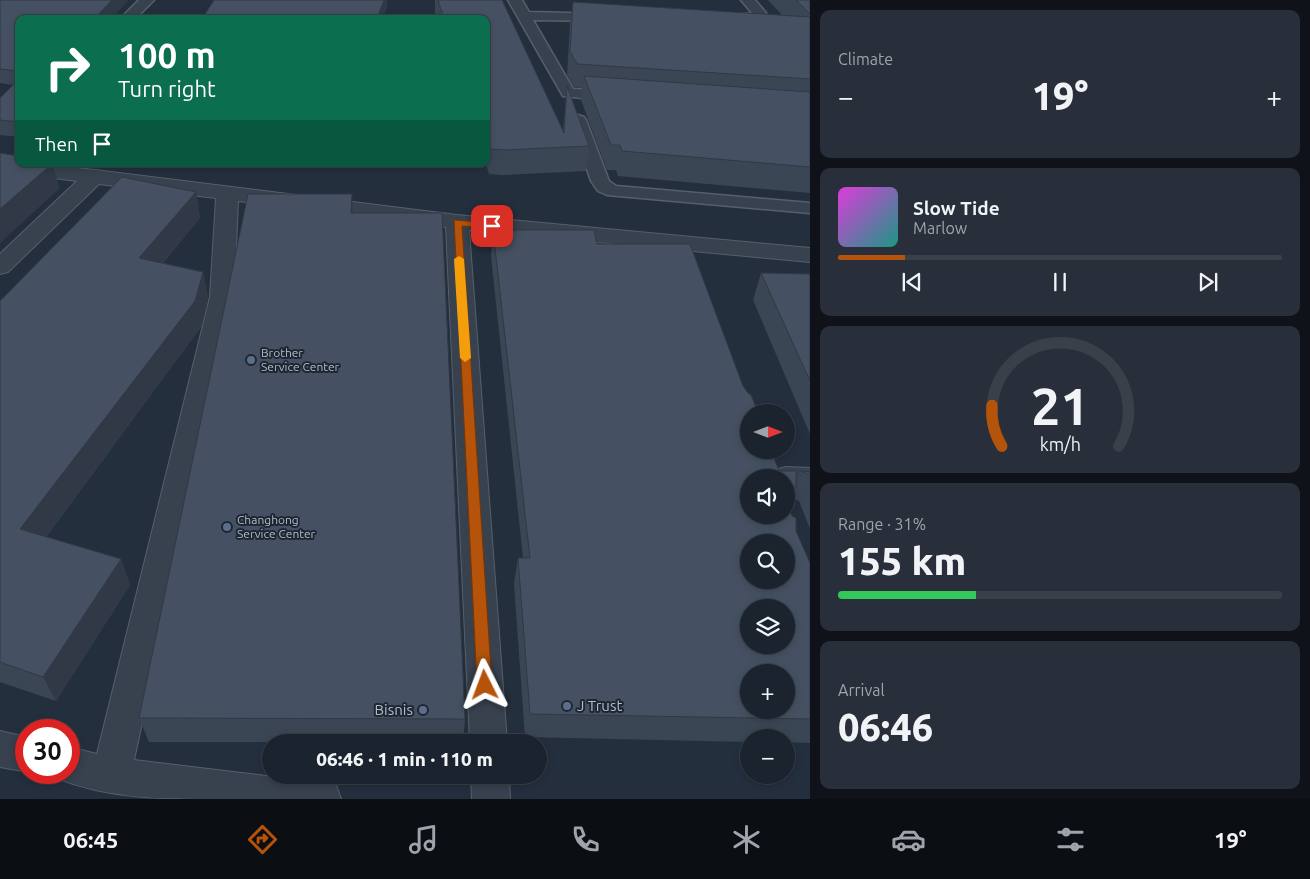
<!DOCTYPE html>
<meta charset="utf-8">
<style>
:root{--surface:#1b232e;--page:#282f3a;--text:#f1f3f6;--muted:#a0a4aa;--line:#39404a;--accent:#b45309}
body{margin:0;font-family:Ubuntu,sans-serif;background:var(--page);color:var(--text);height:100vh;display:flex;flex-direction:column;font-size:19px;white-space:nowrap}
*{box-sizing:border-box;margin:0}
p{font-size:16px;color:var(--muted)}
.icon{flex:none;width:28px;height:28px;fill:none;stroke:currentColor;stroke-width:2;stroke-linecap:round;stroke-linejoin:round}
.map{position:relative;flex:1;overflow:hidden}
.sheet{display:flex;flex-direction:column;gap:10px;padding:10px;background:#0f1319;width:500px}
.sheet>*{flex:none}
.top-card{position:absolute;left:15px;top:15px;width:475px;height:152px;border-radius:10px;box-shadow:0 2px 8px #0003,0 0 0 1px var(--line);background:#0b6e4f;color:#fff;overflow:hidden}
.needle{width:32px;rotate:90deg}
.buttons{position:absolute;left:740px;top:404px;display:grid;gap:10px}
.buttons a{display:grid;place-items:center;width:55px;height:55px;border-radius:50%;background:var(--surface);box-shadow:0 2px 8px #0003,0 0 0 1px var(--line);font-size:25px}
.speed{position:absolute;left:15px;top:719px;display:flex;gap:10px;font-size:25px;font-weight:700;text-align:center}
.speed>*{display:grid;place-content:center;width:65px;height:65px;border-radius:50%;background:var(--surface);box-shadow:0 2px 8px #0003,0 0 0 1px var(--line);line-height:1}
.speed .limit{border:8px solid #d22;background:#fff;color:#111}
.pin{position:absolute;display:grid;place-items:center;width:42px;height:42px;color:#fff;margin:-21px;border-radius:10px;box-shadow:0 2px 8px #0006}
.me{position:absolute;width:55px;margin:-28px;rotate:357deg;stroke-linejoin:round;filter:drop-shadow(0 0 4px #0008)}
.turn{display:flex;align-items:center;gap:18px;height:105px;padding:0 20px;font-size:22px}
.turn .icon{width:65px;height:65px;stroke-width:2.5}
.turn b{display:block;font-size:35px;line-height:42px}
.then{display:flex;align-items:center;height:48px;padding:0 20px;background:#0003;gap:10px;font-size:19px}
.big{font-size:38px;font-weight:800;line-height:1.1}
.sheet .tile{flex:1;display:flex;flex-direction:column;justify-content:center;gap:8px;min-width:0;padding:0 18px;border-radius:10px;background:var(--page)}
.sheet .dial{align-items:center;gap:0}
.dial svg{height:130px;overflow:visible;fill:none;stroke:var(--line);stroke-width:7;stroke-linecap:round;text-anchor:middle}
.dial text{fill:var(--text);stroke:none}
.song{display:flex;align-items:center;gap:15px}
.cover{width:60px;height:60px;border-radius:8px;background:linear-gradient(135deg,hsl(300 70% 55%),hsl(170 70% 35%))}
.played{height:5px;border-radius:2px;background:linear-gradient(90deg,var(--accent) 15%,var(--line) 15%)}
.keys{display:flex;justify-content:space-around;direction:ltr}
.heat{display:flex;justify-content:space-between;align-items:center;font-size:28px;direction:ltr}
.charge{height:8px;border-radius:4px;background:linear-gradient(90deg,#34c759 31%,var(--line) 0)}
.trip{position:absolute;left:262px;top:734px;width:285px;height:50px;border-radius:25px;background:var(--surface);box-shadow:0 2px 8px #0003,0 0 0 1px var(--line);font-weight:800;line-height:50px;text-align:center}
.menu{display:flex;height:80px;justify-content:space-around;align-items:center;background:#0b0e12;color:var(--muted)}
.menu .icon{width:35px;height:35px}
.menu .current{color:var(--accent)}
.menu b{font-size:22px;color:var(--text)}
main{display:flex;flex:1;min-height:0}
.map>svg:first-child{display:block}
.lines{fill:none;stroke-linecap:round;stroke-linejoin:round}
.service-casing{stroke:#565f6c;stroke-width:3}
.minor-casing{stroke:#565f6c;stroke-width:2}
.service{fill:#38414e;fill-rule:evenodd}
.minor{fill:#38414e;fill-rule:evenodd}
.wall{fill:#3b4654;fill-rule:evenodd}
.shaded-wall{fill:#303945}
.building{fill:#455162;stroke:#303945;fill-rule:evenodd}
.route{fill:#b45309;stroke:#753606}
.slow{fill:#f59e0b}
.service-dot{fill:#5c6f8a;stroke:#1d2633;stroke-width:2}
.labels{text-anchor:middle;stroke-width:4;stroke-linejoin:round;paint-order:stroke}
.poi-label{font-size:12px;fill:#b4bcc9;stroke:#1d2633;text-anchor:start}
.near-poi-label{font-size:15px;fill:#b4bcc9;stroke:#1d2633;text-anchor:start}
</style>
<main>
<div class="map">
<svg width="810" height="799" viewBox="0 0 810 799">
<rect width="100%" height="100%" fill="#242f3e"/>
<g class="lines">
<g class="service-casing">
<g id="service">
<polygon points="139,0 154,0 139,15 140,19 126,19 125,14"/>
<polygon points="508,0 522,0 529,12 608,14 610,17 608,20 603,21 533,20 573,89 612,91 617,93 620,96 617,99 612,101 563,96"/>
<polygon points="741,0 755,0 766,13 762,20 725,22 723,19 725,16 752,13"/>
<polygon points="578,115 584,117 586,120 609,181 616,186 810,203 810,213 607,195 598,191 591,181 570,120 572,117"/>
</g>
</g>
<g class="minor-casing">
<g id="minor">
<path d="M0,159L19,161V164H40L95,170L457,215L810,248V262L469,230L507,742H470L446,227L238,201L234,297L134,760L274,777L322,780L336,785L341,799C300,799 259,799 218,799C161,799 110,799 56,778L53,772H69V747L97,754L210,297L216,198L99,184L8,272L0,274V254L77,181L0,171Z"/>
<polygon points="786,467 810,468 810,490 786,489 786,478 771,478 775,470"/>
<polygon points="0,731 26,737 28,772 0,767"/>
<polygon points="471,775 509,775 510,799 472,799"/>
</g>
</g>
<use href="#service" class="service"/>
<use href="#minor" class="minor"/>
</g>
<g class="wall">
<polygon points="0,0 128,0 111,19 19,19 19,137 0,135 0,98 13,85 0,83"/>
<polygon points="435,0 502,0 563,130 567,86 589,146 586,171 503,175 489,174 486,164 486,19 436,19 435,15"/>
<polygon points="768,0 810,0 810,193 618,176 616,170 607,170 581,100 582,88 574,87 567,75 570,24 573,2 782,15"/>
<polygon points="361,164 388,164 387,166"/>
<polygon points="196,192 200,218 163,263 203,272 208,298 201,327 46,537 121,559 130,585 56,701 0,682 0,301"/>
<polygon points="353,213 465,719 463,742 149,742 139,718"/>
<path d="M493,230L597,244L749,450L796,482L801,471L810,472V529L799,501L791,498L788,505L796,531L810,563V743L786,742V738H749V742L525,737L514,584L518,558H523L491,256ZM749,478H786V515Z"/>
<polygon points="761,273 810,274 810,434 753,300"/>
</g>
<g class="shaded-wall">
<polygon points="112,0 128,0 111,19 94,19"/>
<polygon points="384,0 387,0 387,7 383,19 377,19"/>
<polygon points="52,164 60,188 0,243 0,209"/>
<polygon points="196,192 200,218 145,284 139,258"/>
<polygon points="352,194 353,220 351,213"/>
<polygon points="203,272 208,298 201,327 32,555 20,529"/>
<polygon points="121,559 130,585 56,701 43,677"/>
</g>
<g class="building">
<polygon points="0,0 112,0 94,19 19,19 19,71 0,69"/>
<polygon points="214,0 384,0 377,19 202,19"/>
<polygon points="438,0 502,0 564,133 567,86 589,146 505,150 491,149 486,136 486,19 444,19"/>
<polygon points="796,0 810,0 810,14"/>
<polygon points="573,2 810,17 810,79 577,64 570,51"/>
<polygon points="584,76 810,92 810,167 622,151 620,145 611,145"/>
<polygon points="19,79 19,122 0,120 0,98"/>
<polygon points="0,153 19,156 19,164 52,164 0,209"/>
<polygon points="122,177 196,192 139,258 203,272 195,301 20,529 121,559 43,677 0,662 0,301"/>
<polygon points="248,194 352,194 351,213 442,213 465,719 139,718"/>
<path d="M493,230H594L597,244H690L743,386L748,393L751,395L758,412H749V450H767L768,452L772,453L779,471H796V487H786V478H749V515H786V501L792,516L796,518V531L810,563V719L530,714L518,558H530ZM749,542H786V580H749ZM749,608H786V645H749ZM749,672H786V710H749Z"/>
<polygon points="761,273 810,274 810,381"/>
<polygon points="801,471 810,472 810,475"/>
</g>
<polygon class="route" points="454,220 492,223 497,226 492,228 462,226 492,685 490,690 485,691 479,690 477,685"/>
<polygon class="slow" points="459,256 464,259 471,358 465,362 460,358 454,259"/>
<g class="service-dot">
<circle cx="251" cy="360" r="5"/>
<circle cx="227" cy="527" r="5"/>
<circle cx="567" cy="706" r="5"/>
<circle cx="423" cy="710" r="5"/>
</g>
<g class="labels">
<g class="poi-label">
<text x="261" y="357">Brother<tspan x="261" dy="14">Service Center</tspan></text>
<text x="237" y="524">Changhong<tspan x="237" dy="14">Service Center</tspan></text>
</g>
<g class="near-poi-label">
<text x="577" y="711">J Trust</text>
<text x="413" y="715" text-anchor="end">Bisnis</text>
</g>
</g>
</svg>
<div class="buttons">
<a><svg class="needle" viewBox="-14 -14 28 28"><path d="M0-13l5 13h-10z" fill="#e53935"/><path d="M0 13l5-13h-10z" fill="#a0a4aa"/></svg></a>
<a><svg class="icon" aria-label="sound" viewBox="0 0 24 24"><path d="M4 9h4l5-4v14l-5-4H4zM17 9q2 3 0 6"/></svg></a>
<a><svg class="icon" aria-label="search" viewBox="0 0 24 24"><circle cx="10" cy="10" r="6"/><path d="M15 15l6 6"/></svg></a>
<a><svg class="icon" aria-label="layers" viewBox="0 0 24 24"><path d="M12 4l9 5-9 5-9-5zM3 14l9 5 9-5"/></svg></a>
<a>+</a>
<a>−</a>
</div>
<div class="speed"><div class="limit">30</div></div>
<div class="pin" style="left:492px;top:226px;background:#d93025"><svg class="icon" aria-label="arrive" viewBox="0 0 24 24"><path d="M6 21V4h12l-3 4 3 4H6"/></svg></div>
<svg class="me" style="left:485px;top:685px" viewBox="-20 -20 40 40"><path d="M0-17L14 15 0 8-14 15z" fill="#b45309" stroke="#fff" stroke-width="4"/></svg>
<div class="trip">06:46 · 1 min · 110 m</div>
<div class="top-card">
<div class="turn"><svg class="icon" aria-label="right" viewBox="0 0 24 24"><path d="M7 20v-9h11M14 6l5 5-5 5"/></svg><div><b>100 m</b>Turn right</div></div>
<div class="then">Then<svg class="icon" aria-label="arrive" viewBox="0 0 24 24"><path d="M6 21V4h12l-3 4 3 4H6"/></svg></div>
</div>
</div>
<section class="sheet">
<div class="tile"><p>Climate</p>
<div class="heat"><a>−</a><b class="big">19°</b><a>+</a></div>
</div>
<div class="tile">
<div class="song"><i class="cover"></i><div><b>Slow Tide</b><p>Marlow</p></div></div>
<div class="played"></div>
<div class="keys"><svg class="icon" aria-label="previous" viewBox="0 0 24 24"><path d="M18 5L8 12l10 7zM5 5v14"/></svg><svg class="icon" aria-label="pause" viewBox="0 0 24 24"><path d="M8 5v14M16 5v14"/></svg><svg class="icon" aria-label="next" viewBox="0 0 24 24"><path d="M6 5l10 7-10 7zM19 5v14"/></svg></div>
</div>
<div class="tile dial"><svg viewBox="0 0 100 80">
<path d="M14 69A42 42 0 1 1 86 69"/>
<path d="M14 69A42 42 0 0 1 8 44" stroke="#b45309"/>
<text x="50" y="56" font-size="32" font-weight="700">21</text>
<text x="50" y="72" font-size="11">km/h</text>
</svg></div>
<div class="tile"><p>Range · 31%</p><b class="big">155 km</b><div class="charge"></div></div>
<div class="tile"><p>Arrival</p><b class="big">06:46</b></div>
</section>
</main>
<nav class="menu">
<b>06:45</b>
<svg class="icon current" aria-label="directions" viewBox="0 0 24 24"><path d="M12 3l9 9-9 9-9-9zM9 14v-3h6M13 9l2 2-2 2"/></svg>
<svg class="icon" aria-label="music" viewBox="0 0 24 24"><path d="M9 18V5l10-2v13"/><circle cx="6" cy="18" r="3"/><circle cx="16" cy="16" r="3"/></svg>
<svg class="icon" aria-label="phone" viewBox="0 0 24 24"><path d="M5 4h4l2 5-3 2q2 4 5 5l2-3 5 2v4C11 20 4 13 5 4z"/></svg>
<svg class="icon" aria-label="climate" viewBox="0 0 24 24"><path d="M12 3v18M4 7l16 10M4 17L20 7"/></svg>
<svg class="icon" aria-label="car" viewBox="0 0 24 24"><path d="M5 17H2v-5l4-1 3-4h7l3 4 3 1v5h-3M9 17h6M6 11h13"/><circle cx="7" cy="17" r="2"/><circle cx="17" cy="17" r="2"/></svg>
<svg class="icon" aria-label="filters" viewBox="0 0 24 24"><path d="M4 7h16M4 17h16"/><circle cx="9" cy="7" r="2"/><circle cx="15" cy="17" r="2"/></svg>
<b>19°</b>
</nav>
